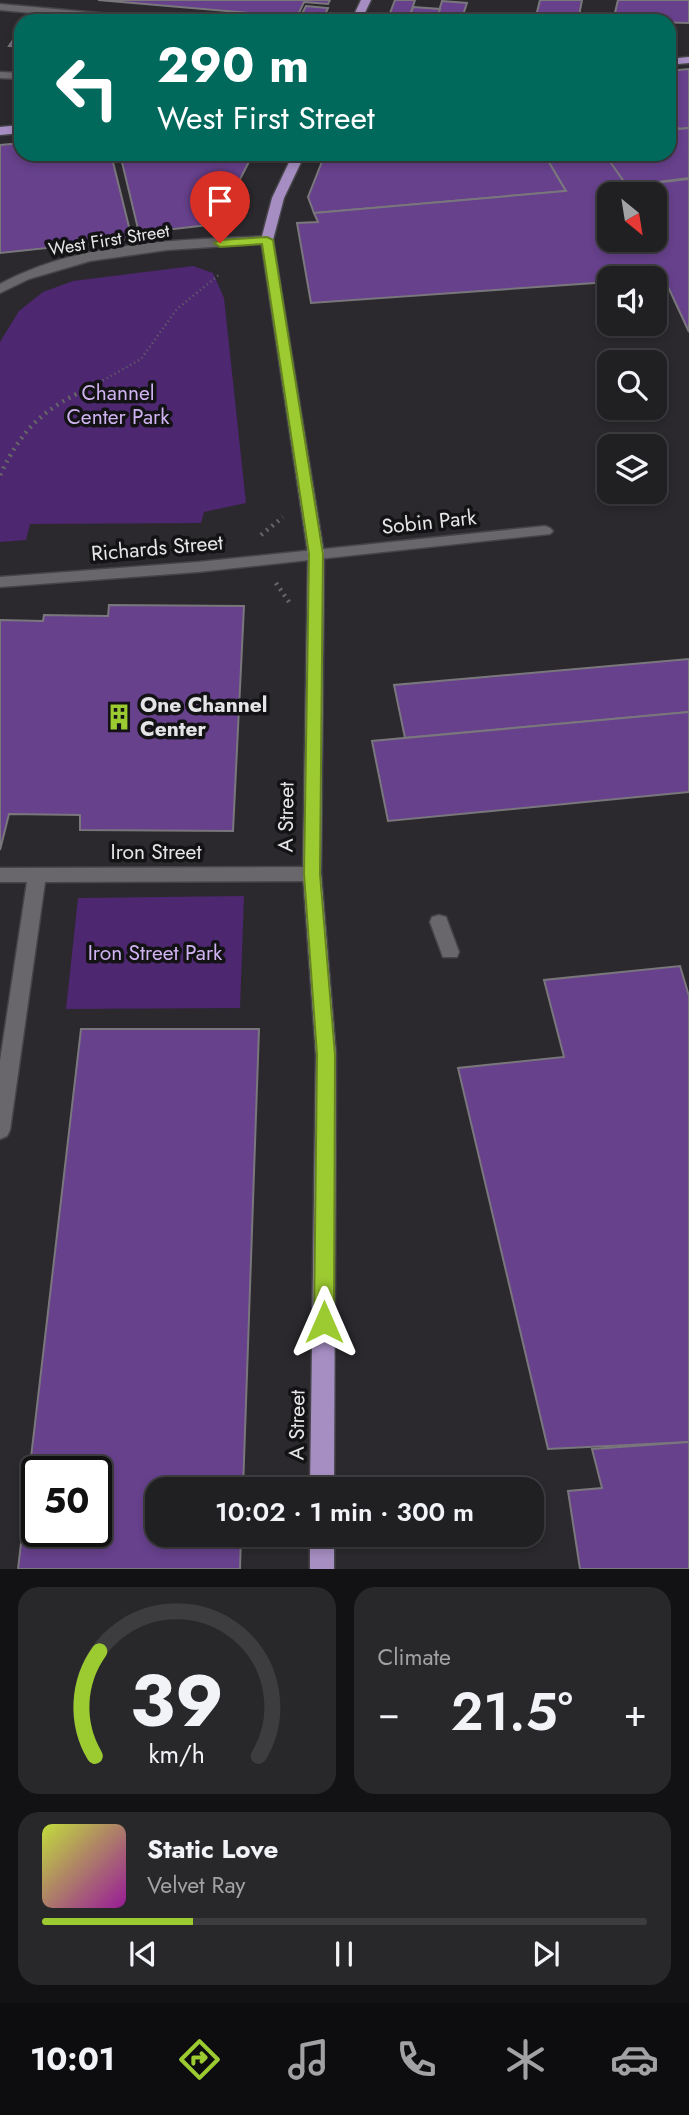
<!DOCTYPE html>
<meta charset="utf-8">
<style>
:root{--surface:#201f22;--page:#28272a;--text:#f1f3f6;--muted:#a2a2a5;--line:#3d3d40;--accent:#9cca31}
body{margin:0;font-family:Jost,sans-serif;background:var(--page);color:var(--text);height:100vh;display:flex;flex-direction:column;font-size:26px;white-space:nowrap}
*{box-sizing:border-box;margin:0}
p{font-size:23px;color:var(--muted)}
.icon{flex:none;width:38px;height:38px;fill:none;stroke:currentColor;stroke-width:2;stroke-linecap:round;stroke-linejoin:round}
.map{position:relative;height:1569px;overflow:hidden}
.sheet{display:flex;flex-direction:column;gap:18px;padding:18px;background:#121113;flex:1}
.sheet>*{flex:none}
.top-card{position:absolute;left:14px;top:14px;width:662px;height:147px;border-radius:21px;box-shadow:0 4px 10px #0003,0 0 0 2px var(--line);background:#00695c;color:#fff;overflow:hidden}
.needle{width:46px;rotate:150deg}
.controls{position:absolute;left:597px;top:182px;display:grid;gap:14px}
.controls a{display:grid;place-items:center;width:70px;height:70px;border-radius:14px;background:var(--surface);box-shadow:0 4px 10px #0003,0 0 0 2px var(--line);font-size:35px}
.speed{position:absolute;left:21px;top:1456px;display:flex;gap:14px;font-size:35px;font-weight:700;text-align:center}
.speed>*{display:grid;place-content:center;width:91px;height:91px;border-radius:50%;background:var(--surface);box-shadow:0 4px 10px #0003,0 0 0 2px var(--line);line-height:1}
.speed .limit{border:4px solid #111;border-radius:10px;background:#fff;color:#111}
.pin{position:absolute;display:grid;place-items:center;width:60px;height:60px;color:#fff;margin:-72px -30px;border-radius:50% 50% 50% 0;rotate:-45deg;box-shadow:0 0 7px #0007}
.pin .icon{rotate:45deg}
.me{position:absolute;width:77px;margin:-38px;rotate:0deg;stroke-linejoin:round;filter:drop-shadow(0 0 5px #0008)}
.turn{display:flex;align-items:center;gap:24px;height:147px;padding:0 28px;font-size:32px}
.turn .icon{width:91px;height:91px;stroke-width:2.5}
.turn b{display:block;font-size:49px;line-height:60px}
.big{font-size:52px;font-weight:600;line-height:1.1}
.sheet .card{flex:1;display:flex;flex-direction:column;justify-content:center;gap:10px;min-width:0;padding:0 24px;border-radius:21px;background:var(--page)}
.sheet .dial{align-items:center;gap:0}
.dial svg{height:182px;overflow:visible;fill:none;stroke:var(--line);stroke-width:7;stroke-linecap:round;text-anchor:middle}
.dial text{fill:var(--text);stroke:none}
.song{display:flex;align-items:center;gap:21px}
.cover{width:84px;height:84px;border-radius:10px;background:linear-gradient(135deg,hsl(70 70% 55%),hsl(300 70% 35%))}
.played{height:7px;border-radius:4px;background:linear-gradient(90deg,var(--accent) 25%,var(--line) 25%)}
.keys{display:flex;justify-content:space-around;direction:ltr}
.heat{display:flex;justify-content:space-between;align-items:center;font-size:38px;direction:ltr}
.sheet .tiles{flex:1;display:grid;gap:18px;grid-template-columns:1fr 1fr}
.card:last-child{grid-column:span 2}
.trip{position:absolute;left:145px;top:1477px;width:399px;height:70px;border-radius:21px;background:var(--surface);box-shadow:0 4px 10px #0003,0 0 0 2px var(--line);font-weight:600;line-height:70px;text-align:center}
.menu{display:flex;height:112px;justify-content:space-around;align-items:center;background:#0d0c0e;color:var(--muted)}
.menu .icon{width:49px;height:49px}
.menu .active{color:var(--accent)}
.menu b{font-size:32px;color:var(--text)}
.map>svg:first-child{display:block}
.green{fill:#4d276f}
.building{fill:#67418c;stroke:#79777c;stroke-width:2;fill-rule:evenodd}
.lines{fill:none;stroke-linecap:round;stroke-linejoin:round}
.minor-casing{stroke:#454448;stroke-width:3}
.major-casing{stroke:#454448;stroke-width:3}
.path-far1{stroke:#666568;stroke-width:2.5;stroke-dasharray:1 3.5;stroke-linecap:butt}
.path{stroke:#666568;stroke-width:4.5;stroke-dasharray:2 5;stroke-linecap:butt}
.minor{fill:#69676c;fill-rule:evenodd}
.major{fill:#a68ec2;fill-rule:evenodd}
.route{fill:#9cca31;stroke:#658320;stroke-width:2}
.labels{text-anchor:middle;stroke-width:7;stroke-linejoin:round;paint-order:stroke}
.far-street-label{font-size:18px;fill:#e5e4e7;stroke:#131214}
.park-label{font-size:21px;fill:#d0b3f1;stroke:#131214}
.street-label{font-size:21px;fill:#e5e4e7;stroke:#131214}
.poi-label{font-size:21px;font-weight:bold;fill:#e5e4e7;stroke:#131214;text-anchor:start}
</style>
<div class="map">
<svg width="689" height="1569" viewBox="0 0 689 1569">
<rect width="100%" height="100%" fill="#2b292d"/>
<g class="green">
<polygon points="193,266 213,273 224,298 246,503 204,512 201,523 30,524 26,540 0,542 0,342 19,311 43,292 73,281"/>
<polygon points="244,896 240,1008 66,1009 78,898"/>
</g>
<g class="building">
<polygon points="98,0 330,0 328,4 304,2 297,17"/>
<polygon points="395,0 415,0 408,21 387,21"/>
<polygon points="540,0 582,0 578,21 535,20"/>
<polygon points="618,0 689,0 689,23 613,21"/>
<polygon points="442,1 467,3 461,21 436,21"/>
<polygon points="306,6 328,8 322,21 298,21"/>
<polygon points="413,7 440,9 436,21 408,21"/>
<polygon points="21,29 21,47 9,46"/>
<polygon points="689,69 689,128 679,129 668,114 668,71"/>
<polygon points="689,128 689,178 627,186 604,154 668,154 668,130"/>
<polygon points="21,143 21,154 111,154 132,239 0,253 0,145"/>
<polygon points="120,154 253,154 217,224 139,233"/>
<polygon points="325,154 604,154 606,156 549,162 566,191 314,213 308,197"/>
<path d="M606,156L627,186L689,179V332L664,278H609V282L311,303L297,223L318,222L314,213L566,191L549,162ZM609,194H654V240H609Z"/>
<polygon points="109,605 244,606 233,831 80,830 80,815 9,814 0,850 0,620 43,621 44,615 108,616"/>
<polygon points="689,659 689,712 405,738 394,685"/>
<polygon points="689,712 689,792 388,821 372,741"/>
<polygon points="680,966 689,996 689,1442 548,1449 458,1068 564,1057 544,980"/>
<path d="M81,1029H259L243,1489H158V1535H241L240,1569H18ZM37,1472H96V1531H37Z"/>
<polygon points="689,1442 689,1569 580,1569 568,1491 602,1488 592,1449"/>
</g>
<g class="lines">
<g class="minor-casing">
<g id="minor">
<polygon points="0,4 154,18 159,21 118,21 0,10"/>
<polygon points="0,72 21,73 21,79 0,78"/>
<path d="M267,236L273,240L271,243L167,250L90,261L29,279L0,293V284C79,241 179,240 267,236Z"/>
<polygon points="545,526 550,528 553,531 550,534 198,572 0,587 0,577 198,562"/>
<polygon points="312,867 318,869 321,874 318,879 312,881 45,882 10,1130 7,1136 0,1139 0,1061 27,882 0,882 0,868"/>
<polygon points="439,915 446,917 459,952 457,957 443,957 430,922 432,917"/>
</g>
</g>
<g class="major-casing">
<g id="major">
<polygon points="361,0 371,0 361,21 351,21"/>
<polygon points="689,57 689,63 668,65 668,59"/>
<polygon points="21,125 21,133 0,135 0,127"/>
<polygon points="293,154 305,154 284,198 273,240 324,554 321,874 336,1055 334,1489 310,1489 316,1055 303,874 308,554 261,240 272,198"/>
<rect x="310" y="1535" width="24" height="34"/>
</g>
</g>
<polyline class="path-far1" points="91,387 141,359 177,309 220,274"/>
<g class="path">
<path d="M0,475C24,425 45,408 95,385"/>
<polyline points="261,535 283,517"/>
<polyline points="276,583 289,602"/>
</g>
<use href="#minor" class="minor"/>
<use href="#major" class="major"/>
</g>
<polygon class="route" points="267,237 273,240 323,554 320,874 335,1055 334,1322 331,1329 324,1331 317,1329 314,1322 317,1055 304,874 309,554 262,244 220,247 214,243 220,240"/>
<defs>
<g id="building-bare" transform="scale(2.1)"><path d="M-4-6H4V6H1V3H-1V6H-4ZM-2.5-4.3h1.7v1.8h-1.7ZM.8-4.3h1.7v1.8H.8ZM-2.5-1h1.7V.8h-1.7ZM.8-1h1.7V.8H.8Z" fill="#9cca31" stroke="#131214" stroke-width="2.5" paint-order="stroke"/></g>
</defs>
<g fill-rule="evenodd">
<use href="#building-bare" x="119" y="717"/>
</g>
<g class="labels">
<g class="far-street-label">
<text transform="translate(109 240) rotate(-9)" y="6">West First Street</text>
</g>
<g class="park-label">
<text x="118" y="400">Channel<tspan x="118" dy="24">Center Park</tspan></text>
<text x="155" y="960">Iron Street Park</text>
</g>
<g class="street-label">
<text transform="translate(429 522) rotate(-6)" y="7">Sobin Park</text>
<text transform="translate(157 548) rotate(-5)" y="7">Richards Street</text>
<text transform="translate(286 817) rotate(-89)" y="7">A Street</text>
<text x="156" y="859">Iron Street</text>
<text transform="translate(297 1425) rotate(-89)" y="7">A Street</text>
</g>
<g class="poi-label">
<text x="140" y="712">One Channel<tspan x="140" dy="24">Center</tspan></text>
</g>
</g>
</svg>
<div class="controls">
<a><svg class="needle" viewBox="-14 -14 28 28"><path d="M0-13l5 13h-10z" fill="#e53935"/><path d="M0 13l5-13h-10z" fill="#a2a2a5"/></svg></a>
<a><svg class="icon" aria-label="sound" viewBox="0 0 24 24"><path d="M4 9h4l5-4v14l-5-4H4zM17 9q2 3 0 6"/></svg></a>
<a><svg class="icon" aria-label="search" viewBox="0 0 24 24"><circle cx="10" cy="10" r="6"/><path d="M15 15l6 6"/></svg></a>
<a><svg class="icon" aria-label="layers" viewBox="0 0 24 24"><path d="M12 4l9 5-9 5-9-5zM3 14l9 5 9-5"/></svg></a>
</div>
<div class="speed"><div class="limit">50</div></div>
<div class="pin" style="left:220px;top:243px;background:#d93025"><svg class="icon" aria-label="arrive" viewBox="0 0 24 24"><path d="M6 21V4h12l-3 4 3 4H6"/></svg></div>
<svg class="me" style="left:324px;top:1322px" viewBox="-20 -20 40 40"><path d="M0-17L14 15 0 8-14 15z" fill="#9cca31" stroke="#fff" stroke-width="4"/></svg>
<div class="trip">10:02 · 1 min · 300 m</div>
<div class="top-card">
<div class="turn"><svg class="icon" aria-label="left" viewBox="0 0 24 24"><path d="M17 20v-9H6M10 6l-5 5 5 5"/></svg><div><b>290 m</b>West First Street</div></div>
</div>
</div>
<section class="sheet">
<div class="tiles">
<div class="card dial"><svg viewBox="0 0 100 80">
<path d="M14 69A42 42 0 1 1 86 69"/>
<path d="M14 69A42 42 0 0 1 16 23" stroke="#9cca31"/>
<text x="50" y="56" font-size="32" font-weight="700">39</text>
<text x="50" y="72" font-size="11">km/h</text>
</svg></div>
<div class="card"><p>Climate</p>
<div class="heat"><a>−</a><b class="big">21.5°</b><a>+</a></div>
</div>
<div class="card">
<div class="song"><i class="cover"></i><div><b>Static Love</b><p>Velvet Ray</p></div></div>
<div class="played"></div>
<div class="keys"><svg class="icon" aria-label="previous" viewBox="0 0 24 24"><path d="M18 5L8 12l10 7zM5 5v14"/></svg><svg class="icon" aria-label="pause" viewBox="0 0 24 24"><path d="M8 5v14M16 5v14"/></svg><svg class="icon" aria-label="next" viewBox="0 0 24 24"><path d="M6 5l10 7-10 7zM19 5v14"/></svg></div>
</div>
</div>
</section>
<nav class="menu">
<b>10:01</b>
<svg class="icon active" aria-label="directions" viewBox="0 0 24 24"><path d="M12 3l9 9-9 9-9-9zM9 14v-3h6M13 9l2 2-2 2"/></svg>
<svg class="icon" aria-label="music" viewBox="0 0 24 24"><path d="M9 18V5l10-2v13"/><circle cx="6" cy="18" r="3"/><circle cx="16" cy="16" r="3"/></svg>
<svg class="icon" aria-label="phone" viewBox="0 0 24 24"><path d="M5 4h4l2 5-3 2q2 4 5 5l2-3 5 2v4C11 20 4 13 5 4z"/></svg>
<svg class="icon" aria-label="climate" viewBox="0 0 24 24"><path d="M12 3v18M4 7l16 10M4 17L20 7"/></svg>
<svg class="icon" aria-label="car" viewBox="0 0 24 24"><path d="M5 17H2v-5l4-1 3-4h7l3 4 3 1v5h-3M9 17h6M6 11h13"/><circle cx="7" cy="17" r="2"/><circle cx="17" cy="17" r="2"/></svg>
</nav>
